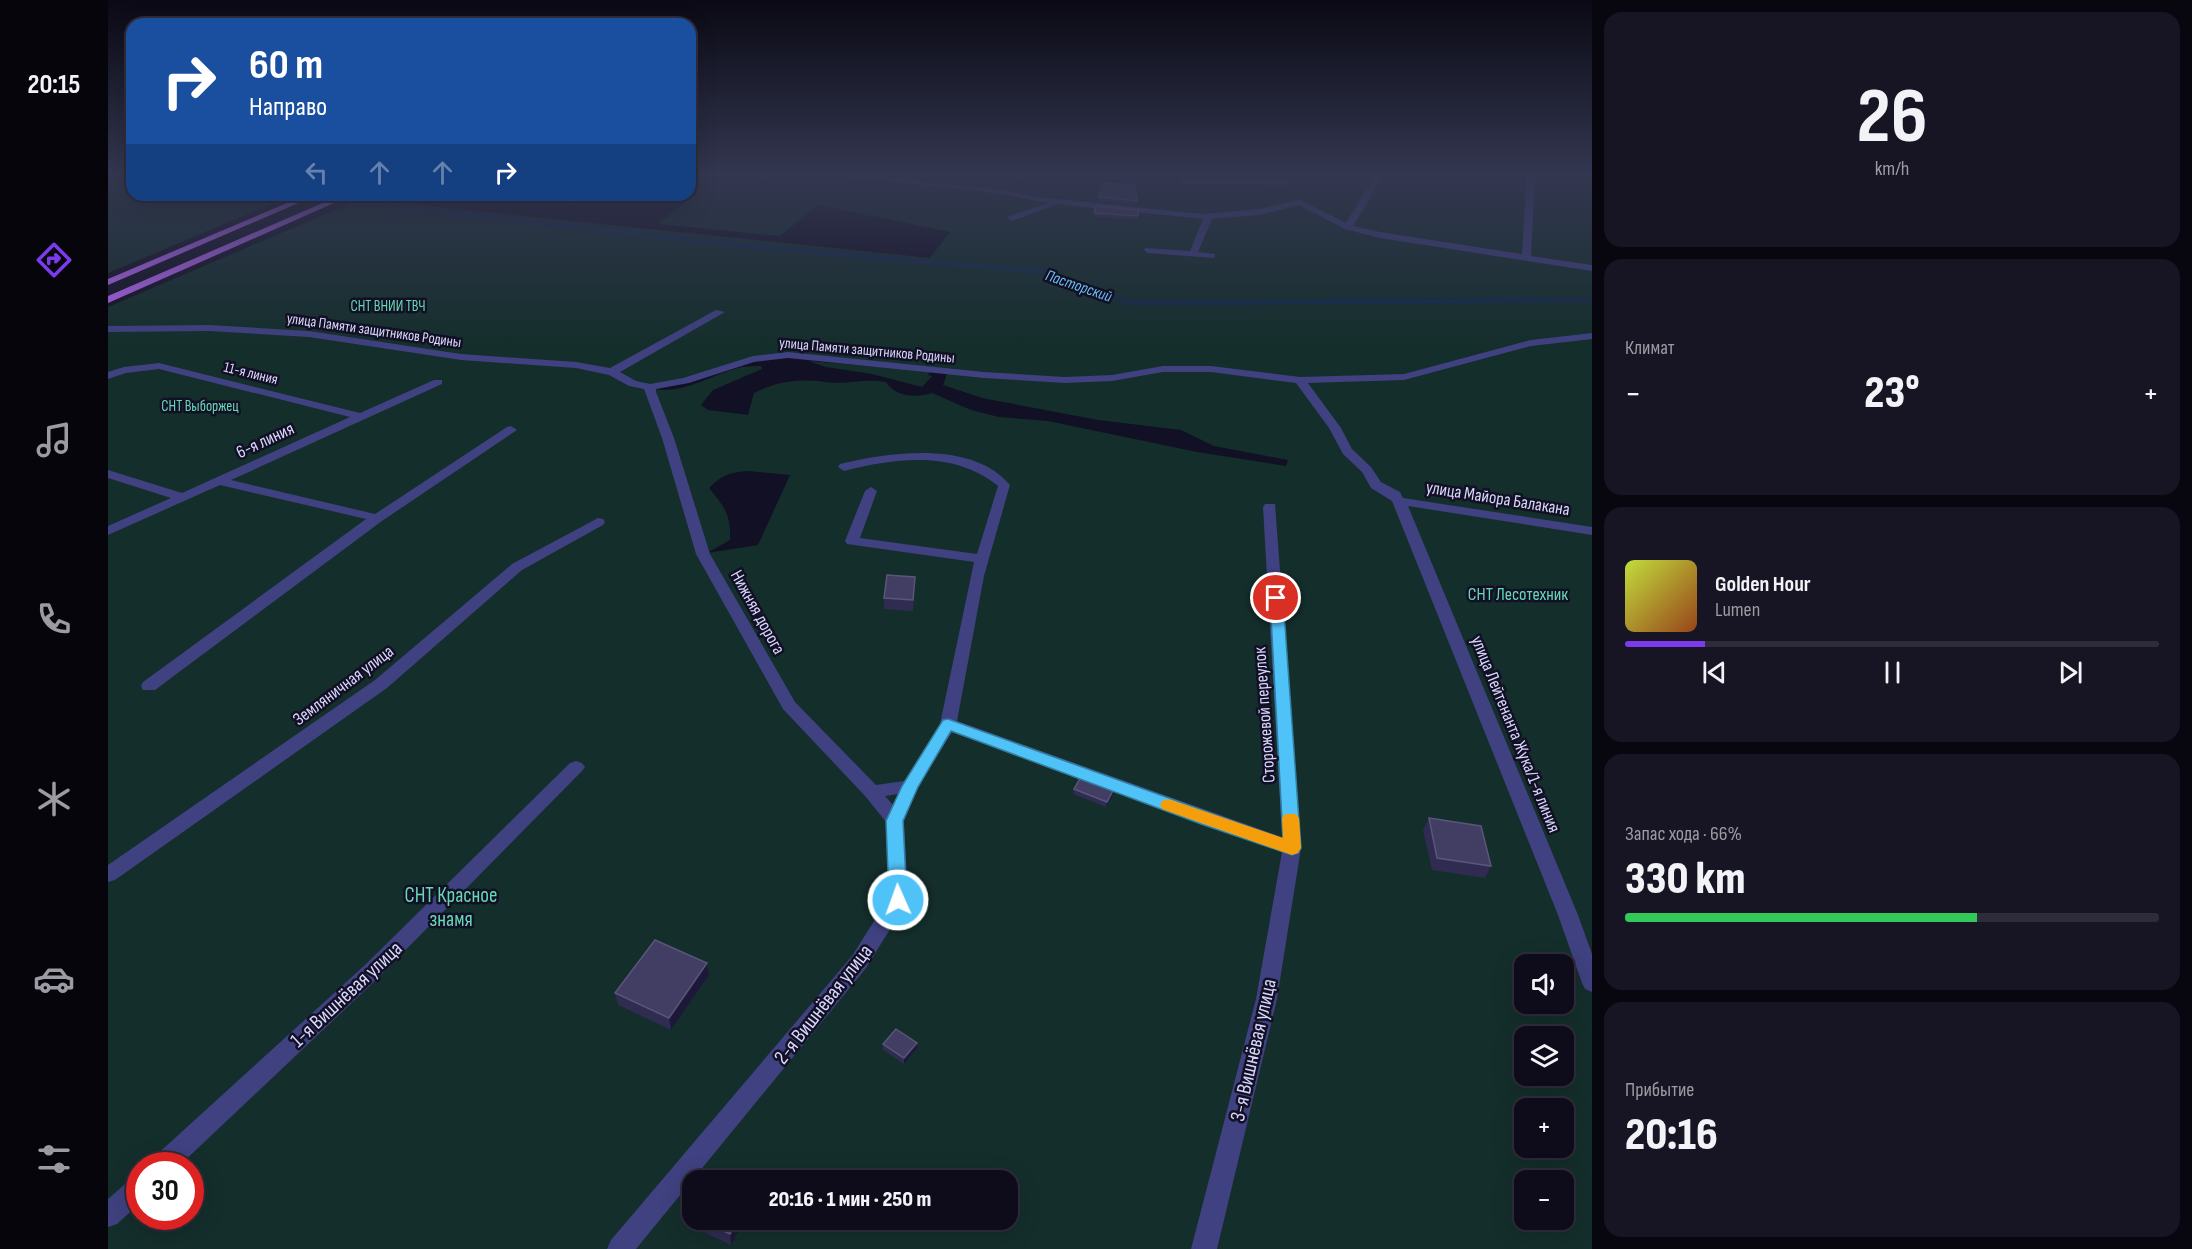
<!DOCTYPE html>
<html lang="ru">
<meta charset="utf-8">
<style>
:root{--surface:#0e0c1b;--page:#171524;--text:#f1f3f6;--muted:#9b9ba3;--line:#2e2c3a;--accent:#7c3aed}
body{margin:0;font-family:"Sofia Sans Condensed",sans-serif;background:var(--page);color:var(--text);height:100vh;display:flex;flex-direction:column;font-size:22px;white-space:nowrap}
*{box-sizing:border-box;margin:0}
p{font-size:20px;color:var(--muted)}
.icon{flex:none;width:33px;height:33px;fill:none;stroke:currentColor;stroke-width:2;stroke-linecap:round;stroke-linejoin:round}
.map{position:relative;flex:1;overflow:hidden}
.panel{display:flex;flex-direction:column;gap:12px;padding:12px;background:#08070f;width:600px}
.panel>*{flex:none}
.top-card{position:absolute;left:18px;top:18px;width:570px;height:183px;border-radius:18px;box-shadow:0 6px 24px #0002,0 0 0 2px var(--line);background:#1a4fa0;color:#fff;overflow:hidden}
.buttons{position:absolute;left:1406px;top:954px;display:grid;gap:12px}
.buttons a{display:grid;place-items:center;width:60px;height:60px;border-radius:12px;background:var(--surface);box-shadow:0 6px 24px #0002,0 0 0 2px var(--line);font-size:30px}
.speed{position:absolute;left:18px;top:1152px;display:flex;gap:12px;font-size:30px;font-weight:700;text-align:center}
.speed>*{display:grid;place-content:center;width:78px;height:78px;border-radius:50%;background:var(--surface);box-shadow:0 6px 24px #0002,0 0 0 2px var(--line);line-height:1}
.speed .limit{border:9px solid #d22;background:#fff;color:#111}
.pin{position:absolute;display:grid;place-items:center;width:51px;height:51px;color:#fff;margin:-26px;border:3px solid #fff;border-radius:50%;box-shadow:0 2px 6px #0007}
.me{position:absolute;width:66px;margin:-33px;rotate:358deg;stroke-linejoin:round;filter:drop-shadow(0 0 4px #0008)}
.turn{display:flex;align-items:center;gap:21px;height:126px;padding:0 24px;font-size:27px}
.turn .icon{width:78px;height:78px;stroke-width:2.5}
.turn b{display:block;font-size:42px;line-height:51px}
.lanes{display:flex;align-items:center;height:57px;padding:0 24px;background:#0003;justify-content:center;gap:30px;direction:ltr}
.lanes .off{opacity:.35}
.big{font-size:45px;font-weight:800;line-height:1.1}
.panel .tile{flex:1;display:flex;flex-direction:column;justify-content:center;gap:9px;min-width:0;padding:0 21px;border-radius:18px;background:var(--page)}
.panel .dial{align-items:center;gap:0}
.dial b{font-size:78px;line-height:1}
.song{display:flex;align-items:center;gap:18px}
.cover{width:72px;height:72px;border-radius:9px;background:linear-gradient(135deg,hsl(70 70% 55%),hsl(20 70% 35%))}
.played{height:6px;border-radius:3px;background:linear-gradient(90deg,var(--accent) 15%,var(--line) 15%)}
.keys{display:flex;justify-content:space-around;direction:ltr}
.heat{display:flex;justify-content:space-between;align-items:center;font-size:33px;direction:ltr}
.charge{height:9px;border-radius:4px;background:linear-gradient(90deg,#34c759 66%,var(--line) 0)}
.trip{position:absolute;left:574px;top:1170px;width:336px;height:60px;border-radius:18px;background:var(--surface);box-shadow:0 6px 24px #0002,0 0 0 2px var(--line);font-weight:800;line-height:60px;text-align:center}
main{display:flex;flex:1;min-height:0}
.tabs{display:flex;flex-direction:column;width:108px;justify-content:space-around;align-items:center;background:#06050b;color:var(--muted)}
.tabs .icon{width:42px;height:42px}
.tabs .current{color:var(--accent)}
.tabs b{font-size:27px;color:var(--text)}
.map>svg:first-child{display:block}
.green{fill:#142e2b;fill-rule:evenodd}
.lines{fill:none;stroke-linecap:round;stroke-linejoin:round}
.stream-far1{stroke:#122a47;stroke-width:4.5}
.stream{stroke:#122a47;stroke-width:5}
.minor{fill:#3f4180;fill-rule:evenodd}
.primary{fill:#b565f5;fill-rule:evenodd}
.wall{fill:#302b51}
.shaded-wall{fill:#1c1837}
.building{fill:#423d63;stroke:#59557b;stroke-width:1.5}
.route{fill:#4fc3f7;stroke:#337fa1;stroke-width:1.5}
.slow{fill:#f59e0b}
.labels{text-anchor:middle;stroke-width:5;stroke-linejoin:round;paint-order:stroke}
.far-park-label{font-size:15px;fill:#67d8b4;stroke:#121024}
.far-street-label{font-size:15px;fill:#d8d6fc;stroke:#121024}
.far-water-label{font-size:16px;font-style:italic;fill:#6cbff5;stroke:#121024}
.street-label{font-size:18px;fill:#d8d6fc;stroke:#121024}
.park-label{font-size:18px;fill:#67d8b4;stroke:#121024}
.near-park-label{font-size:21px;fill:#67d8b4;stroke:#121024}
.near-street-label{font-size:21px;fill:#d8d6fc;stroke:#121024}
</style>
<main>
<nav class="tabs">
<b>20:15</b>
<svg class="icon current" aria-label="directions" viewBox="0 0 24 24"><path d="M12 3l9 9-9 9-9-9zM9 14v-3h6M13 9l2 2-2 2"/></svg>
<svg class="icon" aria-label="music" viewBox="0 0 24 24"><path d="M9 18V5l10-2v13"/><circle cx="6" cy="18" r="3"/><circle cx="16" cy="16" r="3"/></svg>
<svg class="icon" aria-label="phone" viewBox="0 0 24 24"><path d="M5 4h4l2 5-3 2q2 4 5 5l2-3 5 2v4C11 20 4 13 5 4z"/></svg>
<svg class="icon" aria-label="climate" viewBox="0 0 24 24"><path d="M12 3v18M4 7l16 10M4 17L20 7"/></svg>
<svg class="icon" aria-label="car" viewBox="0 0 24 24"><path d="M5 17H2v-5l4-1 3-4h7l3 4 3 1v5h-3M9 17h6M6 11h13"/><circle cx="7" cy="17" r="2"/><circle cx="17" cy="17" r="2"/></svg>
<svg class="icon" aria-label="filters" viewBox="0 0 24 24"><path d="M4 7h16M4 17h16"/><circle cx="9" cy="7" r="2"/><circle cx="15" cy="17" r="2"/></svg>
</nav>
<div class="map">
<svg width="1484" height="1249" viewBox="0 0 1484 1249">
<rect width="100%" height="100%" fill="#121024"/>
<g class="green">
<polygon points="0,174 24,174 24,195 185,195 0,273"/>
<path d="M582,174H1484V1249H0V307L253,199L822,258L842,232L710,205L672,236L550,224L592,191H582ZM671,355L840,371L835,385L874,398L990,420L1073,430L1106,446L1180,460L1178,466L1089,452L940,421L891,417L863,410L824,393C807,398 788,397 778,382C761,379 747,382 730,383C724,383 717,382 711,381C686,379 668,382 646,393L640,415L600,410L593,405L605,390L654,369L653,366C647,366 640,366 634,367C603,374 572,398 539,387ZM641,471L682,475L650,545L599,553L622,540C623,514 617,508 601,488C614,475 622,472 641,471ZM1416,964H1455V1004H1416ZM1416,1036H1455V1076H1416ZM1416,1108H1455V1148H1416ZM32,1166H82V1216H32ZM585,1180H900V1220H585ZM1416,1180H1455V1220H1416Z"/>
<polygon points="388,195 544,195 460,204"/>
<polygon points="700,361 822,371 820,375 824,376 814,387 764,374 718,367"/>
</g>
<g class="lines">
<g class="stream-far1">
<polyline points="211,195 240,202 657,248 938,272 1021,302"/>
<polyline points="1192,302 1484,300"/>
</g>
<polyline class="stream" points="1017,300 1024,303 1422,300"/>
<g class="minor">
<polygon points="737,174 889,189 928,197 1094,214 1151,209 1192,200 1238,223 1268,174 1276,174 1245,226 1272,232 1414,254 1419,174 1427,174 1423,256 1484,265 1484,271 1272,238 1237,229 1191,205 1151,215 1104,219 1090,252 1107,254 1107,258 1040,253 1036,250 1037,248 1082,251 1095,219 949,204 904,221 900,218 901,216 940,203 889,193 740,177"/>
<polygon points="1077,180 1179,181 1183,183 1179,185 1074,184 1074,180"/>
<path d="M608,310L617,312L512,372L528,381L542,384L575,378L645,356L680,352L876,372L957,377L1004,375L1055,366H1103L1192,377L1296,374L1423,340L1484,333V339L1423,346L1296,380L1200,383L1233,428L1244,449L1263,467L1273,482L1292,492L1295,498L1484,527V535L1300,506L1470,915L1484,954V992L1477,989L1474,983L1450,915L1284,501L1263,488L1254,472L1235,454L1221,428L1188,383L1103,372H1055L1004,381L957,383L876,378L680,358L646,362L581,383L548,389V392L566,438L602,554L687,702L768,785L796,781L832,724L866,562L739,544L737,541L757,491L763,487L769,491L752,538L869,554L890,486C846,450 787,458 736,471L730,467L732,464C781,452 865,440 902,485L876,576L849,721L1174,837L1155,507L1157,504H1167L1193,848L1169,999L1109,1249H1083L1148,999L1174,852L844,732L810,787L796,821L800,900L797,905L758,968L528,1249H499L503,1240L744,956L780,899L778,822L758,797L675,709L588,554L554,438L536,389L521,386L501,375L468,368L353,360L201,337L101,331L0,332V326L101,325L201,331L353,354L468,362L502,368ZM790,794L785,805L777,796Z"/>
<polygon points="51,363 252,413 326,380 334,380 334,384 123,480 267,514 399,427 403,426 409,430 274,521 47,690 35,690 33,686 35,682 258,519 112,485 0,535 0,526 63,498 0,478 0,470 74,493 242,417 51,369 18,373 0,379 0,372 16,367"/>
<polygon points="490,518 495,519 497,522 495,525 414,570 279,688 7,880 0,882 0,865 267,680 404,564"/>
<polygon points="468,761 474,763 477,767 474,771 271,977 71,1166 41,1166 45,1158 257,965 462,763"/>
<polygon points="32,1174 32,1203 9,1224 0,1227 0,1199 24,1178"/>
</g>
<g class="primary">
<polygon points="198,195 209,195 0,285 0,279"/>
<polygon points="233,195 244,195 0,303 0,296"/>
</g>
</g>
<g class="wall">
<polygon points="991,197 1029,201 1028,205 990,201"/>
<polygon points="986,213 1030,216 1030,220 986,217"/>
<polygon points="807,577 805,611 776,609 776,598"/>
<polygon points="966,789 1006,793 998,807 965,794"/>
<polygon points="1321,818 1383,866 1377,878 1324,870 1315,830"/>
<polygon points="599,963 601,975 563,1030 510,1005 507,993"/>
<polygon points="809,1043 809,1048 796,1064 775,1050 775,1044"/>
<polygon points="585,1212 585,1220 637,1220 623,1245 585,1227 583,1215"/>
</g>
<g class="shaded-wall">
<polygon points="1007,787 1006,793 998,807 999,802"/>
<polygon points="599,963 601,975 563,1030 561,1018"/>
<polygon points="809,1043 809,1048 796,1064 796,1058"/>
<polygon points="629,1220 637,1220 623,1245 622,1234"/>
</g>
<g class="building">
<polygon points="995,183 1027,185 1029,201 991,197"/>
<polygon points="988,206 1030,210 1030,216 986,213"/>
<polygon points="779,575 807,577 805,600 776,598"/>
<polygon points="974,775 1007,787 999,802 966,789"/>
<polygon points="1321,818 1373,826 1383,866 1329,858"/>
<polygon points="547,940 599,963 561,1018 507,993"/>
<polygon points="788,1029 809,1043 796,1058 775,1044"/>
<polygon points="606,1176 615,1180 603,1180"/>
<polygon points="592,1220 629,1220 622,1234"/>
</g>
<linearGradient id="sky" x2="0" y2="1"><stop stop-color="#0a0914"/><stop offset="0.5" stop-color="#333750"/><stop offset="1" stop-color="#333750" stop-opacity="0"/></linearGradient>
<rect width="1484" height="348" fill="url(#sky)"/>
<polygon class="route" points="1168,594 1175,598 1193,848 1190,853 1184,855 1093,824 843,731 810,787 795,821 799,900 796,905 790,907 784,905 781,900 778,821 794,786 835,720 840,719 1175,839 1162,598"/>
<polygon class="slow" points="1060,799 1175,838 1174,818 1177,814 1188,814 1191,818 1193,848 1190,853 1184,855 1054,809 1052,805 1054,801"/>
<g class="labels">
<g class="far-park-label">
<text x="280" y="311">СНТ ВНИИ ТВЧ</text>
<text x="92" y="411">СНТ Выборжец</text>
</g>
<g class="far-street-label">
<text transform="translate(266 330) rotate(8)" y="5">улица Памяти защитников Родины</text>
<text transform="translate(759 350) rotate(5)" y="5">улица Памяти защитников Родины</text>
<text transform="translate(143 373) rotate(14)" y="5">11-я линия</text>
</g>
<g class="far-water-label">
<text transform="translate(971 285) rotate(19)" y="6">Пасторский</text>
</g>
<g class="street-label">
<text transform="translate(157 440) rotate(-25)" y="6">6-я линия</text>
<text transform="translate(1390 498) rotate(9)" y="6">улица Майора Балакана</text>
<text transform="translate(650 612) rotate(61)" y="6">Нижняя дорога</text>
<text transform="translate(235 685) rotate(-37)" y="6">Земляничная улица</text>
<text transform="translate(1156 715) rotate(-94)" y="6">Сторожевой переулок</text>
<text transform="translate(1408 734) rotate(68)" y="6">улица Лейтенанта Жука/1-я линия</text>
</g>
<g class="park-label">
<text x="1410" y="600">СНТ Лесотехник</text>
</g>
<g class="near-park-label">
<text x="343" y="902">СНТ Красное<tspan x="343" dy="24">знамя</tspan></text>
</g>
<g class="near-street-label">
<text transform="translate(238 994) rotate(-43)" y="7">1-я Вишнёвая улица</text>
<text transform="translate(715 1004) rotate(-52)" y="7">2-я Вишнёвая улица</text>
<text transform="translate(1145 1050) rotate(-77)" y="7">3-я Вишнёвая улица</text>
</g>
</g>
</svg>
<div class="buttons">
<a><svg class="icon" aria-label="sound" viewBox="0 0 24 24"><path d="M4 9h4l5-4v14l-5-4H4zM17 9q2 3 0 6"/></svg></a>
<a><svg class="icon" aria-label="layers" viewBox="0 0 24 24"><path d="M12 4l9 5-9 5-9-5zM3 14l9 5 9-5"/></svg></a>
<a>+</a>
<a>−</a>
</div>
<div class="speed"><div class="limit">30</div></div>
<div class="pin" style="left:1168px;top:598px;background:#d93025"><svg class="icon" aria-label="arrive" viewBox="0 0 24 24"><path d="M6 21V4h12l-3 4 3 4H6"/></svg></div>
<svg class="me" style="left:790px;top:900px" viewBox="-20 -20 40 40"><circle r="17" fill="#4fc3f7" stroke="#fff" stroke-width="3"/><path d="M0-11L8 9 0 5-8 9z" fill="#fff"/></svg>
<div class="trip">20:16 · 1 мин · 250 m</div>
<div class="top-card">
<div class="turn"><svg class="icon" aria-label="right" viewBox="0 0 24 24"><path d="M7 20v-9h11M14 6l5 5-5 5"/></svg><div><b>60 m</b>Направо</div></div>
<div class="lanes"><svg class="icon off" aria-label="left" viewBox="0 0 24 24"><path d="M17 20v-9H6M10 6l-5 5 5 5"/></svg><svg class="icon off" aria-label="ahead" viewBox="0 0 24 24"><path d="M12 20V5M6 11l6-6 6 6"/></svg><svg class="icon off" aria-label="ahead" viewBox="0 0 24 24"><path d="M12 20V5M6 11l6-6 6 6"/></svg><svg class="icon" aria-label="right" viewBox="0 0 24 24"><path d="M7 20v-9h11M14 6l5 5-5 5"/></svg></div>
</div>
</div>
<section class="panel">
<div class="tile dial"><b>26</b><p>km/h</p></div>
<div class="tile"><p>Климат</p>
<div class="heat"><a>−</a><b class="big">23°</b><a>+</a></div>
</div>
<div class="tile">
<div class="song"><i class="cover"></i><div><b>Golden Hour</b><p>Lumen</p></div></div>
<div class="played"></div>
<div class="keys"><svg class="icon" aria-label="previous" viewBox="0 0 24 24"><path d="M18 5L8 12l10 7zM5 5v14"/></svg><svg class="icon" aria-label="pause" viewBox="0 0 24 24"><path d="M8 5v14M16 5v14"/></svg><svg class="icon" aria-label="next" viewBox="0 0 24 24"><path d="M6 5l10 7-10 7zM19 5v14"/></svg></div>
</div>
<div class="tile"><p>Запас хода · 66%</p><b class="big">330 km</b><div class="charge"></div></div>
<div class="tile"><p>Прибытие</p><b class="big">20:16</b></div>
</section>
</main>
